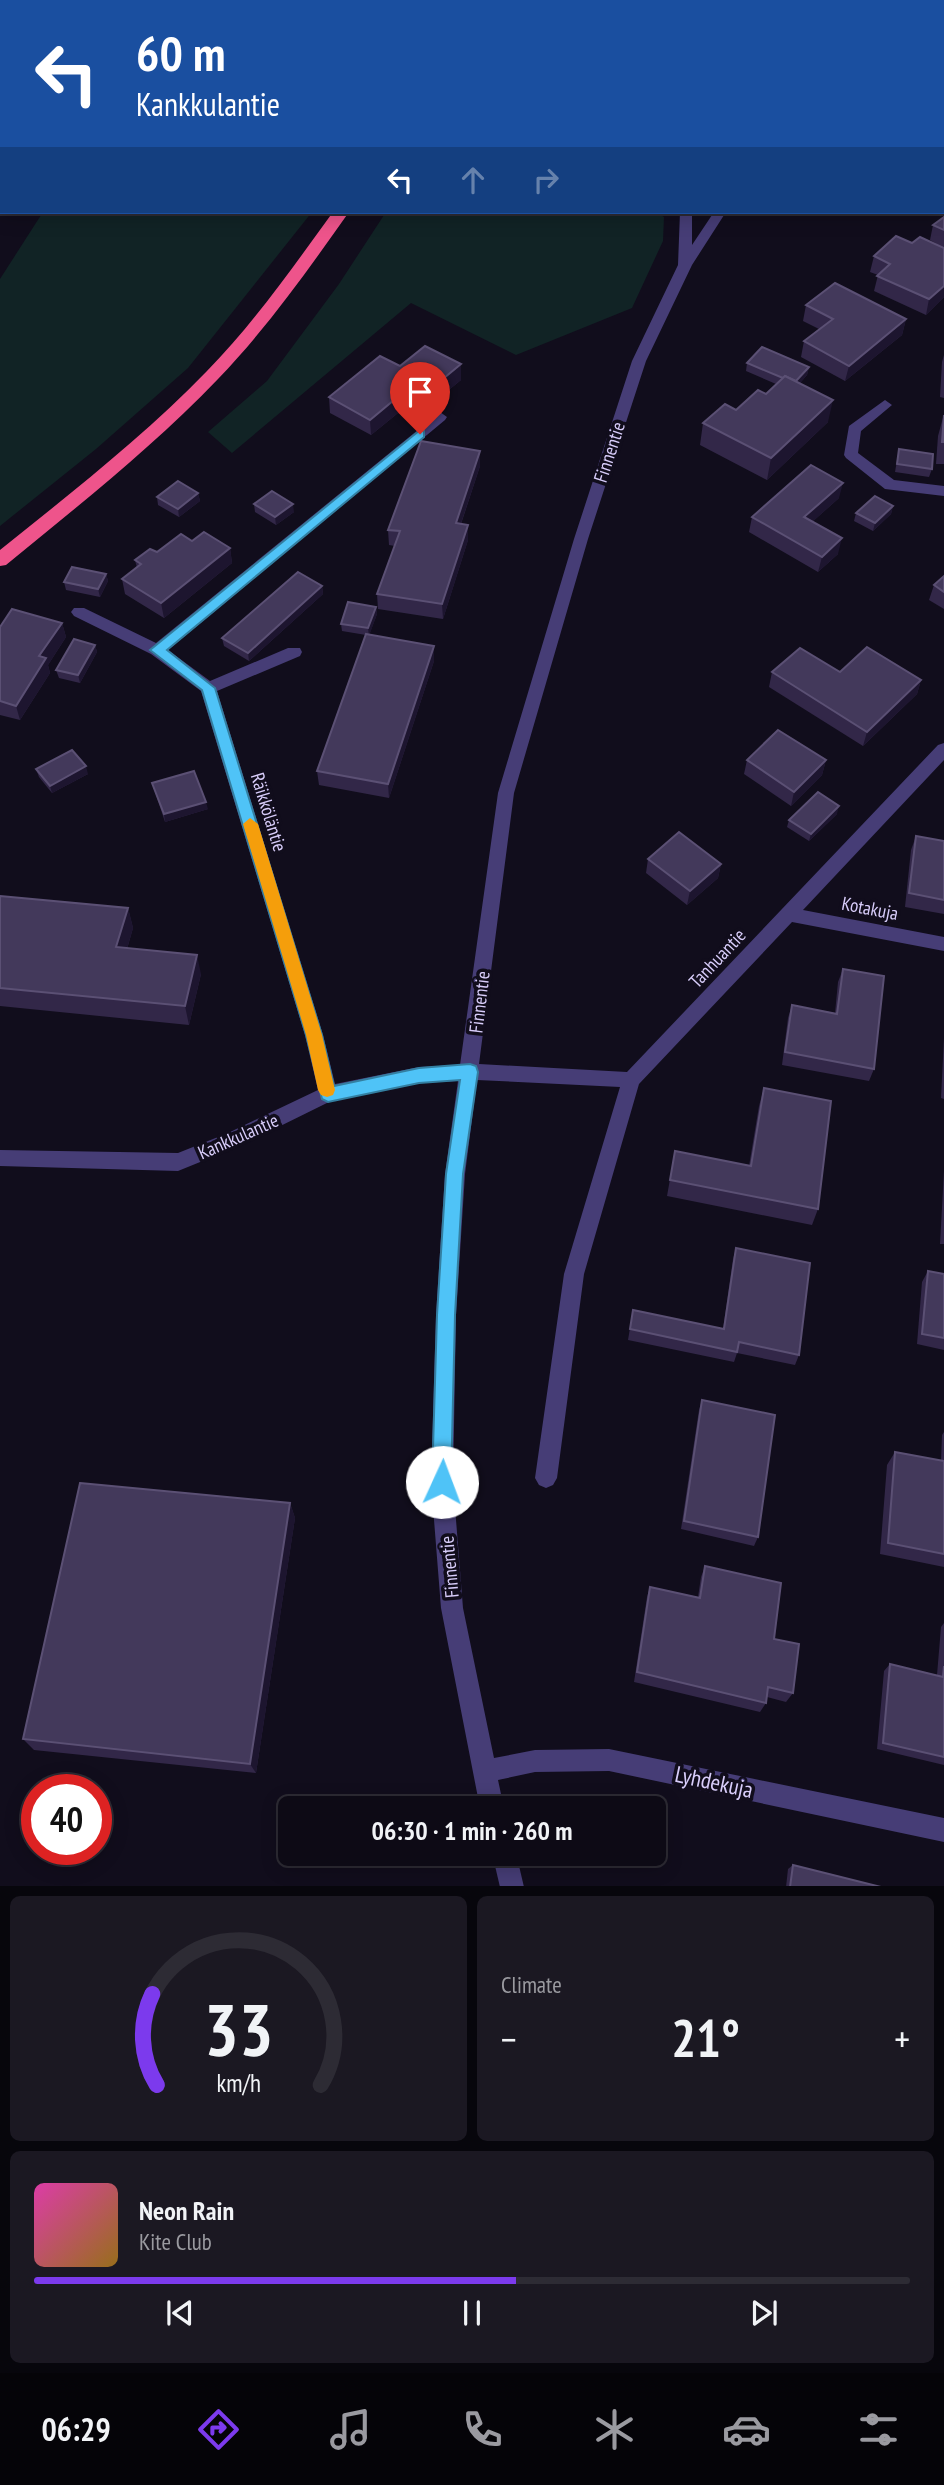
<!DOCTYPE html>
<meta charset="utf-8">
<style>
:root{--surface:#0d0a15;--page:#1b1822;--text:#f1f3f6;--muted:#9a9aa0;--line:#2d2b34;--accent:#7c3aed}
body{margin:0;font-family:"PT Sans Narrow",sans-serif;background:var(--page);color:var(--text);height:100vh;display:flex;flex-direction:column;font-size:26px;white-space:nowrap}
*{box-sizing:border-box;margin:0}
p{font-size:23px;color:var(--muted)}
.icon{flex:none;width:38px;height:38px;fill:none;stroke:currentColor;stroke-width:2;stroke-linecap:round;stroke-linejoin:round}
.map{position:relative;height:1886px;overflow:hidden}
.panel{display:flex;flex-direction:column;gap:10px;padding:10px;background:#07060c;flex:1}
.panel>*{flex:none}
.hud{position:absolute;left:0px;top:0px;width:945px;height:214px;box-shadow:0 4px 18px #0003,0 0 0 2px var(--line);background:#1a4fa0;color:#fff;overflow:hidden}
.speed{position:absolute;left:21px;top:1774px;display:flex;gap:14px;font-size:35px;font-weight:700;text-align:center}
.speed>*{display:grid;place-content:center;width:91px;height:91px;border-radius:50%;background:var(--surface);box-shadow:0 4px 18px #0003,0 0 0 2px var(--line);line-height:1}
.speed .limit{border:10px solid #d22;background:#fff;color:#111}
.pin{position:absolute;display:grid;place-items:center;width:60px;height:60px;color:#fff;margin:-72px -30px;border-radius:50% 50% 50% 0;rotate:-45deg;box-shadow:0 0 7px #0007}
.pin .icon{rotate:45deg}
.me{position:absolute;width:77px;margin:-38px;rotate:2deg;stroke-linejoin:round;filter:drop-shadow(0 0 5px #0008)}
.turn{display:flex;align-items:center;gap:24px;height:147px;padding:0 21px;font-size:32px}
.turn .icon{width:91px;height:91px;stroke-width:2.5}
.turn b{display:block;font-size:49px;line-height:60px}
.lanes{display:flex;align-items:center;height:66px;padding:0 21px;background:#0003;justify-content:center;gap:35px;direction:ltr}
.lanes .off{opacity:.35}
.big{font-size:52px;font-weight:800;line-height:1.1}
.panel .tile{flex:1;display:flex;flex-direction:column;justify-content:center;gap:10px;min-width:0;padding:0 24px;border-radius:10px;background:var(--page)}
.panel .dial{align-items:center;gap:0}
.dial svg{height:182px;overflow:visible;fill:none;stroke:var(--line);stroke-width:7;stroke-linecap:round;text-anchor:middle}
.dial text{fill:var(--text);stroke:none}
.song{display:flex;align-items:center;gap:21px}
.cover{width:84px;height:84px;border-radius:10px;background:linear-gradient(135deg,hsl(320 70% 55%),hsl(40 70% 35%))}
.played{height:7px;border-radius:4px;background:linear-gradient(90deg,var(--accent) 55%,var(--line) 55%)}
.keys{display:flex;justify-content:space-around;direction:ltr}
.heat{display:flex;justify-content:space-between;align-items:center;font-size:38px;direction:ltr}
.panel .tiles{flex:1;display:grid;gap:10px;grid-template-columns:1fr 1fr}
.tile:last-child{grid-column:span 2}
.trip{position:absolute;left:278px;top:1796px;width:388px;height:70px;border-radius:10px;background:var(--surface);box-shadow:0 4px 18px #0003,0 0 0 2px var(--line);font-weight:800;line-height:70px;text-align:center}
.tab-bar{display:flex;height:112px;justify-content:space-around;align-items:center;background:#050408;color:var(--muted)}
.tab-bar .icon{width:49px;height:49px}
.tab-bar .current{color:var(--accent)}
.tab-bar b{font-size:32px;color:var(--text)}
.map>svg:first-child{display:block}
.green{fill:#112325}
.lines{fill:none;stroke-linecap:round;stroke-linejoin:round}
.minor{fill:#463d76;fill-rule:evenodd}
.major{fill:#ca5fef;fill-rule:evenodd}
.highway{fill:#ee548b;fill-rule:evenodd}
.wall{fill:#322748}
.shaded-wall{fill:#1d152f}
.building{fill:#43395b;stroke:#5b5074;stroke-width:2}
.route{fill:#4fc3f7;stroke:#337fa1;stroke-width:2}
.slow{fill:#f59e0b}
.labels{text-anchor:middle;stroke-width:7;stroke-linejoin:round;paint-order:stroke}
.street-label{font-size:19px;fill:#d8cdfa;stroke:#110d1c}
.near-street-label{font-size:23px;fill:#d8cdfa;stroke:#110d1c}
</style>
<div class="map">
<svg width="944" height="1887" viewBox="0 0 944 1887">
<rect width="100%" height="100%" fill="#110d1c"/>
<g class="green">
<polygon points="43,212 312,212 188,368 96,449 0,526 0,279"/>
<polygon points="386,212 656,212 664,217 663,241 632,308 516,355 411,303 232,453 208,432 267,381 339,284"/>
</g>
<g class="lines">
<g class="minor">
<polygon points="798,0 810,0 797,2"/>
<polygon points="680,212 692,212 692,245 714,212 726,212 692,265 646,361 588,539 514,793 479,1064 627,1072 938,745 944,743 944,760 803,910 944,937 944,951 792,922 639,1084 584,1274 557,1478 553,1485 546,1488 539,1485 535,1478 564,1274 620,1087 477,1080 465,1174 456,1315 453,1482 463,1608 494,1758 535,1750 609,1749 944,1818 944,1842 609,1771 535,1772 498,1780 504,1808 480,1808 441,1608 431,1482 436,1315 445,1174 458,1081 419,1083 331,1101 242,1145 178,1171 0,1166 0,1150 178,1153 228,1133 318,1090 305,1035 201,691 151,654 74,616 71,612 74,608 84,608 156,643 440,412 447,417 445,420 168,650 210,681 288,648 300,648 302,652 300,656 217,691 323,1035 335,1084 419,1067 460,1065 498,793 574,539 632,361 678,265"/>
<polygon points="885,400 892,405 861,431 858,453 894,480 944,486 944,496 885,489 846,458 844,455 849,426"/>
<polygon points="492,1853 516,1853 524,1887 500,1887"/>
</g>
<g class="major">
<rect x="0" y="100" width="2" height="8"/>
<rect x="943" y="159" width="1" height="8"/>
</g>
<g class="highway">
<polygon points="140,0 154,0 139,2"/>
<polygon points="377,0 391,0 392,2 378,2"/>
<polygon points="0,200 2,200 0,212"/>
<path d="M333,212H349C308,270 267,328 218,379C153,447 79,505 6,565L0,566V550C71,493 143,437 207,371C254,323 293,267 333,212Z"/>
</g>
</g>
<g class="wall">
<polygon points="944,217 944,297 926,315 874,291 878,275 870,272 874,256 912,243 942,247 930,240 933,225"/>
<polygon points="806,305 906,319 902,335 845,381 801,357 804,341 819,329 803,321"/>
<polygon points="944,355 944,398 940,397 942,362"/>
<polygon points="747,363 809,367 807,375 800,383 828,422 767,480 700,445 703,423 736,410 766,394 776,384 746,371"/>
<polygon points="400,366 461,380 439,398 425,391 371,435 330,413 329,397"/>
<polygon points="944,414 944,464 936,464 938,436"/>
<polygon points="899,449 932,469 929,477 895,472"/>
<polygon points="480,451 480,466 461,524 468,540 443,619 378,609 377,594 395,546 389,545 388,530"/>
<polygon points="198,493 200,501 179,517 158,505 157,497"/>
<polygon points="839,498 812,522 838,554 818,572 749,532 752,517"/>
<polygon points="254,504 294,512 276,525 255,512"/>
<polygon points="893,506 891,514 873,531 854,521 856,513"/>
<polygon points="230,548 232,563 164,618 125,594 122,579 137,568 135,560 157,552"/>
<polygon points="106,574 108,581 100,597 66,590 64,582"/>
<polygon points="944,576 944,609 929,600 934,585"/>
<polygon points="322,586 323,594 249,661 224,646 222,638"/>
<polygon points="376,607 377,614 369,635 434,646 434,661 389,798 319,785 317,771 366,635 342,631 341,624"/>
<polygon points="62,623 66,637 48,665 50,673 20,720 0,715 0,627"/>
<polygon points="95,645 97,652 80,683 59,678 56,670"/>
<polygon points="772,672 840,672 921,680 917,694 863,746 769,687"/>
<polygon points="747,760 826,760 822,775 791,806 744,774"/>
<polygon points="36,769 88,774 52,793 39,777"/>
<polygon points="152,783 208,809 165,822"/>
<polygon points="837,814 809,841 787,827 789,820"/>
<polygon points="916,836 944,841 944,914 905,907 911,850"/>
<polygon points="648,859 721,864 718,878 687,905 646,873"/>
<polygon points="0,896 128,908 133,928 127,949 201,974 189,1025 0,1006"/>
<polygon points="843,969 874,1069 869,1081 782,1065 788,1018 792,1005 835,1013 838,982"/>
<polygon points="944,1038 944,1099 941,1098"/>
<polygon points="764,1088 818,1209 812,1225 667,1196 675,1151 749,1166 759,1106"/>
<polygon points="944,1171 944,1244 940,1244"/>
<polygon points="736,1248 799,1355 795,1365 737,1353 734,1362 628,1340 633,1310 723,1329 733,1259"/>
<polygon points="928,1271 944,1274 944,1350 917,1344 922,1282"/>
<polygon points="702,1400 758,1537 754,1546 681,1529 699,1410"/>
<polygon points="944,1432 944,1567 880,1554 887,1465 895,1452 941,1461 942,1435"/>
<polygon points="290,1503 295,1518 256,1773 34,1750 23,1739"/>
<polygon points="705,1566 774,1639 793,1693 786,1702 767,1697 766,1703 760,1712 634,1682 647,1597 650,1587 698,1597 701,1577"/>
<polygon points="944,1623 944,1765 877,1749 884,1671 890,1664 937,1675 941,1627"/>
<polygon points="793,1865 881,1887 786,1887 788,1869"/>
</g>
<g class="shaded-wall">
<polygon points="944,286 944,297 926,315 929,299"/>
<polygon points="906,319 902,335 845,381 849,366"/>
<polygon points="461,364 461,380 439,398 438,383"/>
<polygon points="809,367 807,375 793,391 794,383"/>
<polygon points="424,375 425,391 371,435 370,420"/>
<polygon points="833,400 828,422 767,480 771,458"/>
<polygon points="480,451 480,466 456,538 456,523"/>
<polygon points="843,483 839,498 801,532 804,517"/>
<polygon points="198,493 200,501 179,517 178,509"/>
<polygon points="293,504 294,512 276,525 275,517"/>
<polygon points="893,506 891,514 873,531 875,523"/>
<polygon points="468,525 468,540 443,619 442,604"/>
<polygon points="842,538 838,554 818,572 822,557"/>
<polygon points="230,548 232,563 164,618 161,603"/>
<polygon points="106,574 108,581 100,597 98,589"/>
<polygon points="322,586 323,594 249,661 248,653"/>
<polygon points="376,607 377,614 369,636 368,628"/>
<polygon points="62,623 66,637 48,665 50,673 20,720 16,706 39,656"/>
<polygon points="95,645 97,652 80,683 78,675"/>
<polygon points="434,646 434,661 389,798 388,784"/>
<polygon points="921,680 917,694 863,746 867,732"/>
<polygon points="826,760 822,775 791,806 794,792"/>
<polygon points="86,766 88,774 52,793 50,786"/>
<polygon points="206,802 208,809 165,822 164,814"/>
<polygon points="839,806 837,814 809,841 811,834"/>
<polygon points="721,864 718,878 687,905 690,891"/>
<polygon points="128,908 133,928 122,966 116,947"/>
<polygon points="197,955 201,974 189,1025 185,1006"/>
<polygon points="290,1503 295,1518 256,1773 250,1764"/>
</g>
<g class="building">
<polygon points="944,217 944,230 933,225"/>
<polygon points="896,236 912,243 920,237 944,248 944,286 929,299 877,276 890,264 874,256"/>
<polygon points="835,283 906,319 849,366 804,341 833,319 806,305"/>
<polygon points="425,346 461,364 438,383 424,375 370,420 329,397 380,356 400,366"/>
<polygon points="762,347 809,367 796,381 785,376 783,378 747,363"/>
<polygon points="785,376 833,400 771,458 703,423 725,404 736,410 758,390 766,394"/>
<polygon points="944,415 944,442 942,442"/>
<polygon points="421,441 480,451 456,523 468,525 442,604 377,594 400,531 388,530"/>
<polygon points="899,449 933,454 932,469 897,464"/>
<polygon points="811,465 843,483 804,517 842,538 822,557 752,517"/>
<polygon points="178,481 198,493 178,509 157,497"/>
<polygon points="272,491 293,504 275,517 254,504"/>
<polygon points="875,496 893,506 875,523 856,513"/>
<polygon points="204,532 230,548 161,603 122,579 141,564 135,560 150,549 157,552 181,534 192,541"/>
<polygon points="72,567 106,574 98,589 64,582"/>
<polygon points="298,572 322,586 248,653 222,638"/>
<polygon points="944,576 944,592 934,585"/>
<polygon points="348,602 376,607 368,628 341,624"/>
<polygon points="12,609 62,623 39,656 46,658 16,706 0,701 0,627"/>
<polygon points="366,634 434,646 388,784 317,771"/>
<polygon points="74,639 95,645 78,675 56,670"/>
<polygon points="867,647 921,680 867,732 772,672 800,648 840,672"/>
<polygon points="778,730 826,760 794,792 747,760"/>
<polygon points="72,750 86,766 50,786 36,769"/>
<polygon points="194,771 206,802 164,814 152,783"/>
<polygon points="818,792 839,806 811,834 789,820"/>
<polygon points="679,832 721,864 690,891 648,859"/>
<polygon points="916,836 944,841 944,900 909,893"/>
<polygon points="0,896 128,908 116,947 197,955 185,1006 0,988"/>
<polygon points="843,969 884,976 874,1069 785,1052 792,1005 837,1014"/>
<polygon points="764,1088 831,1101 818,1209 670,1180 675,1151 751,1166"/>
<polygon points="736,1248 810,1263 799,1355 739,1342 737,1352 630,1329 633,1310 724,1329"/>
<polygon points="928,1271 944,1274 944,1338 922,1334"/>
<polygon points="702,1400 775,1415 758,1537 684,1521"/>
<polygon points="895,1452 944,1461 944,1554 888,1543"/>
<polygon points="80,1483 290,1503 250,1764 23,1739"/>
<polygon points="705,1566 781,1583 774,1639 799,1644 793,1693 768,1687 766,1703 637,1672 650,1587 700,1598"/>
<polygon points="890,1664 943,1677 944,1666 944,1757 883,1743"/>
<polygon points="793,1865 881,1887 790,1887"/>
</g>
<polygon class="route" points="420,430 424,431 424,437 167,650 215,688 322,1035 334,1086 419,1068 470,1064 476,1066 478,1072 463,1174 455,1315 451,1482 448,1489 442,1492 435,1489 432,1482 437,1315 446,1174 460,1080 419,1083 328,1102 322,1099 306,1035 202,690 150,650"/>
<polygon class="slow" points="250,818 258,824 322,1035 335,1090 333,1095 327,1097 321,1095 318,1090 306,1035 243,824"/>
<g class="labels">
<g class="street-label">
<text transform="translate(609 452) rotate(-72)" y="7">Finnentie</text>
<text transform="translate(269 812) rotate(73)" y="7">Räikköläntie</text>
<text transform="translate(870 908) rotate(11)" y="7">Kotakuja</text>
<text transform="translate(717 958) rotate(-47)" y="7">Tanhuantie</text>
<text transform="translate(479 1002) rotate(-83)" y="7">Finnentie</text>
<text transform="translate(238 1136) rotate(-24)" y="7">Kankkulantie</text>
<text transform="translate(449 1567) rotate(-95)" y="7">Finnentie</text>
</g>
<g class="near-street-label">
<text transform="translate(714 1782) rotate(12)" y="8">Lyhdekuja</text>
</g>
</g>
</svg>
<div class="speed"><div class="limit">40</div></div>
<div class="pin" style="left:420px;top:434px;background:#d93025"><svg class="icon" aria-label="arrive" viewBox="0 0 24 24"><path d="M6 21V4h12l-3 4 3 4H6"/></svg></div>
<svg class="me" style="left:442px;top:1482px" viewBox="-20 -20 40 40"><circle r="19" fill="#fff"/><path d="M0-13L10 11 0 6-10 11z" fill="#4fc3f7"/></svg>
<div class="trip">06:30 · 1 min · 260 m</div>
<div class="hud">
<div class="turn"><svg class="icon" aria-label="left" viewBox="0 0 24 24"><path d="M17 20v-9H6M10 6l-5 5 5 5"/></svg><div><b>60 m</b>Kankkulantie</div></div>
<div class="lanes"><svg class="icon" aria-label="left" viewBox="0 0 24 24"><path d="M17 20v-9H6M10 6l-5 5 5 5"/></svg><svg class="icon off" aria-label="ahead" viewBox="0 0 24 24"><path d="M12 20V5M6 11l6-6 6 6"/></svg><svg class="icon off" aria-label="right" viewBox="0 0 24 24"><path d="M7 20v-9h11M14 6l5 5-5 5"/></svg></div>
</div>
</div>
<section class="panel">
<div class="tiles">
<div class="tile dial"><svg viewBox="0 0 100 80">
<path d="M14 69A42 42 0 1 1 86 69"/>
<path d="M14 69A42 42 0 0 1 12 29" stroke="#7c3aed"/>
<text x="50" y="56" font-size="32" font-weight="700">33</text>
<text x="50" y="72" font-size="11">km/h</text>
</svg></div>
<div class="tile"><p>Climate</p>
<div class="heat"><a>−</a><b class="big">21°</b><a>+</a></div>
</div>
<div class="tile">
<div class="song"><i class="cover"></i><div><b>Neon Rain</b><p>Kite Club</p></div></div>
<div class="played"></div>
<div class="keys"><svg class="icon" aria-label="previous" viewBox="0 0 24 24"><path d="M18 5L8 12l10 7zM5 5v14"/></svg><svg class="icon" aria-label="pause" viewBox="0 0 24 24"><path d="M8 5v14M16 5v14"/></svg><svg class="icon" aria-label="next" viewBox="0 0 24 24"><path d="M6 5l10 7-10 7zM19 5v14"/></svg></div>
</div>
</div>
</section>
<nav class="tab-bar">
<b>06:29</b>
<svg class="icon current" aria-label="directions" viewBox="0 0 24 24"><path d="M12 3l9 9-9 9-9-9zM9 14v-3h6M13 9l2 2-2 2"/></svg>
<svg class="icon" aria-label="music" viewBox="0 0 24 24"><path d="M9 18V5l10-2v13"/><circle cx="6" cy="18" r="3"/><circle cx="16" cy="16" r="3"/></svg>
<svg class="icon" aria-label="phone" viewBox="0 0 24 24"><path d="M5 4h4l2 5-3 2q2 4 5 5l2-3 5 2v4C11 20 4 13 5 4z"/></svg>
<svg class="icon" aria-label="climate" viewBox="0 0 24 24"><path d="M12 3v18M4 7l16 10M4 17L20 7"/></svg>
<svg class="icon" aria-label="car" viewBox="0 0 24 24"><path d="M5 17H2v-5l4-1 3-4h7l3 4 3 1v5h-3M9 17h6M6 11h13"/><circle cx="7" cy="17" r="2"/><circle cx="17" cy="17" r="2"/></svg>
<svg class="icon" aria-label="filters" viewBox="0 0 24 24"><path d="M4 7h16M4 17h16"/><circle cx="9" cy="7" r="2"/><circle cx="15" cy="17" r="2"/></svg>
</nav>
